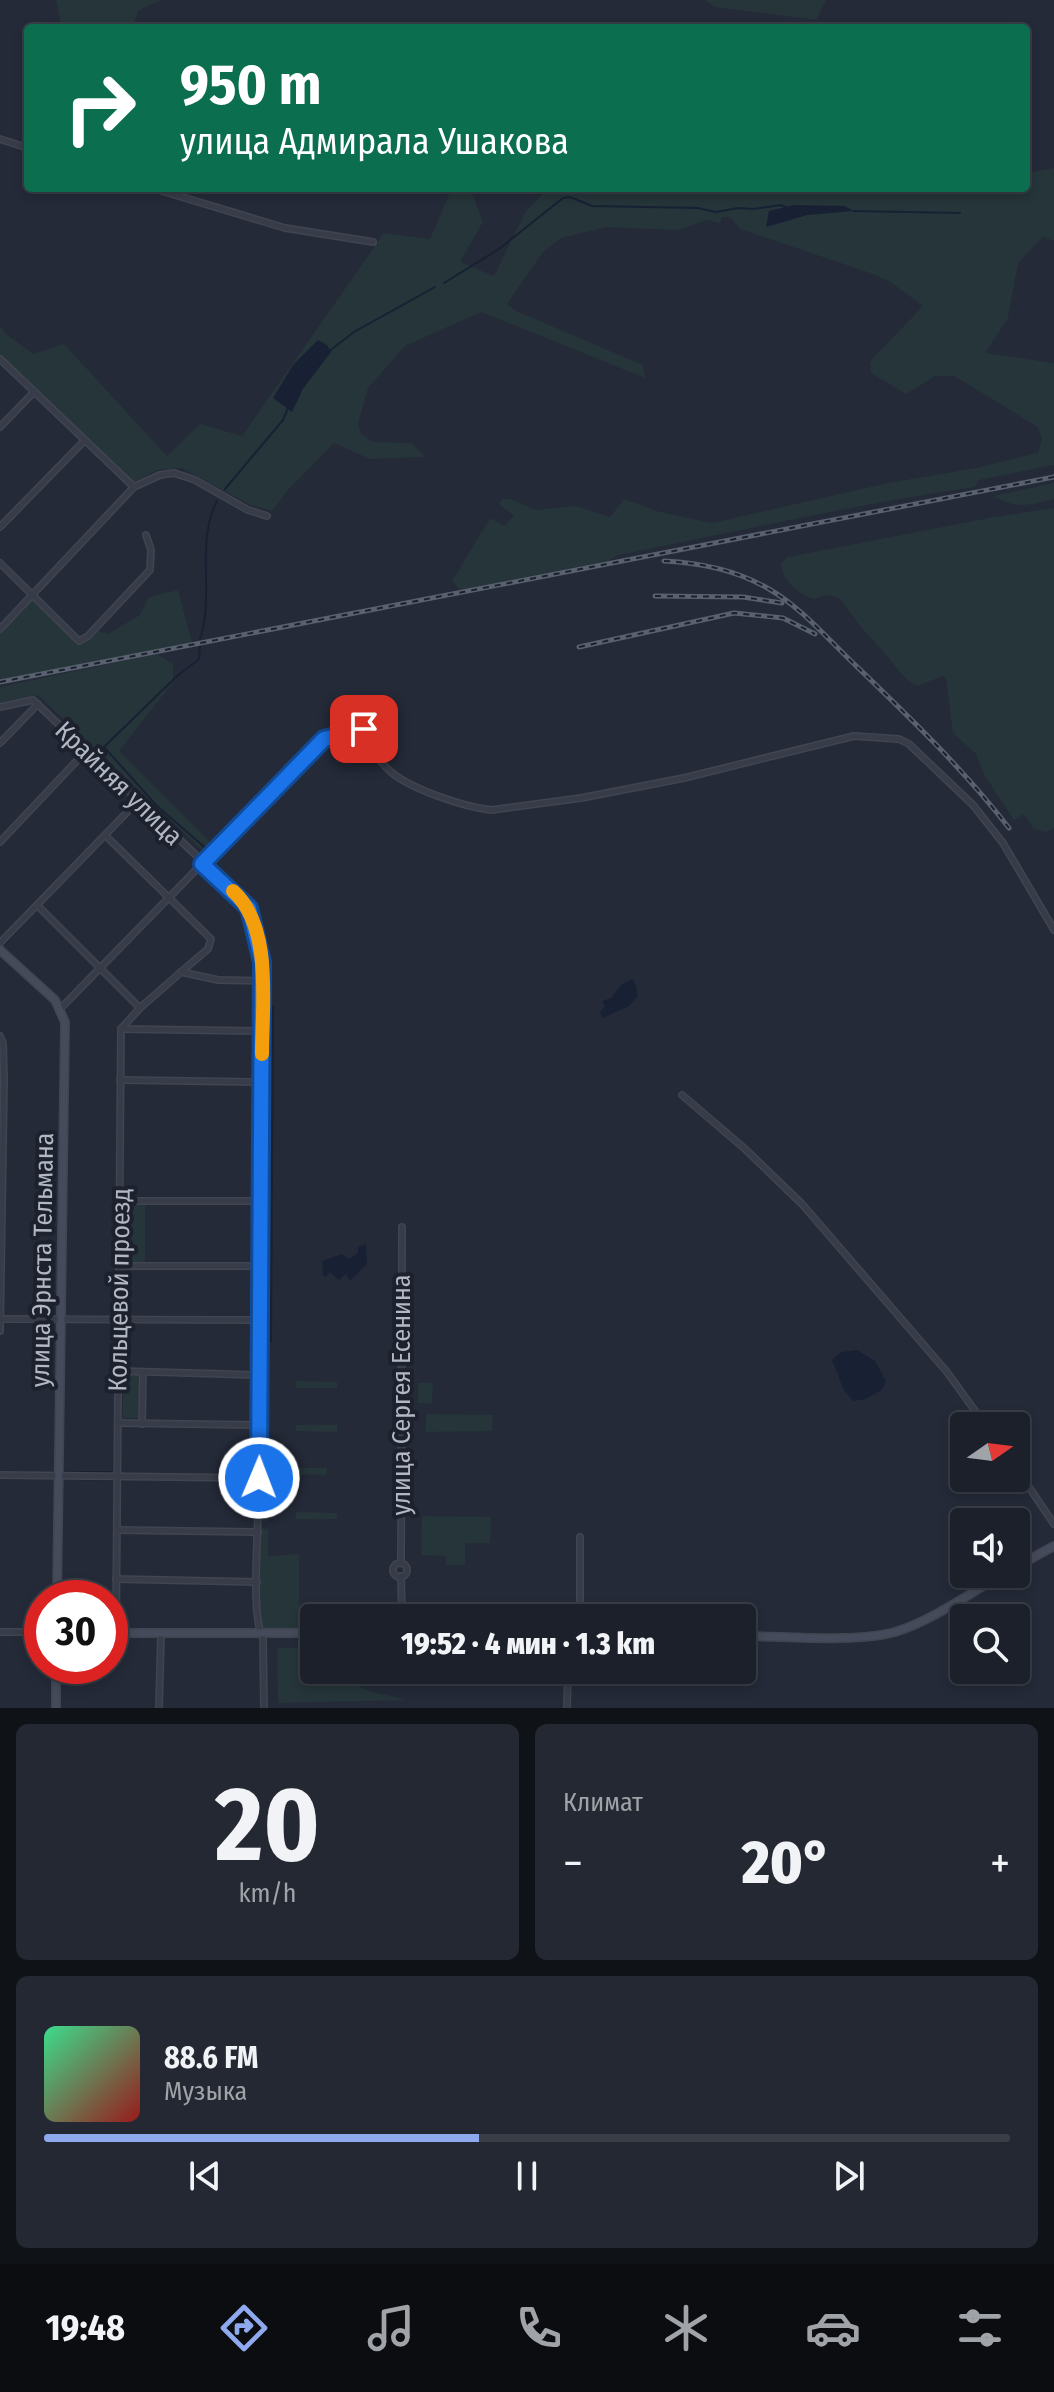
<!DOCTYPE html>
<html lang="ru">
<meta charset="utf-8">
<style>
:root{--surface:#1b202a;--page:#242832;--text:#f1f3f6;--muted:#a0a3a8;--line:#393e47;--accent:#8ea9ee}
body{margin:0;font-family:"Fira Sans Condensed",sans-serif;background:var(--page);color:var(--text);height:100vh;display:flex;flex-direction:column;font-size:30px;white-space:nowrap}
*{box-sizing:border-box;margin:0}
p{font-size:26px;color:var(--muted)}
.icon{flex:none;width:44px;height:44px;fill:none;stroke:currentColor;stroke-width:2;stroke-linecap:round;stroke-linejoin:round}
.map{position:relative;height:1708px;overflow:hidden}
.side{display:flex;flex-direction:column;gap:16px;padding:16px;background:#0f1217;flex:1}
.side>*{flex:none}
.banner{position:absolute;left:24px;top:24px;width:1006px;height:168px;border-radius:8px;box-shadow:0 4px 12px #0003,0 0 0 2px var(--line);background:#0b6e4f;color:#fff;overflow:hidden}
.needle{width:52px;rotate:76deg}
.tools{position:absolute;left:950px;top:1412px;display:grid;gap:16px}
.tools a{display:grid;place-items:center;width:80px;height:80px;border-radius:8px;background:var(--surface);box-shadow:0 4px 12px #0003,0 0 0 2px var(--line);font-size:40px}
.speed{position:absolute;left:24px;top:1580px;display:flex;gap:16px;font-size:40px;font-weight:700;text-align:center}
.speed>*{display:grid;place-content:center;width:104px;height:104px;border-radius:50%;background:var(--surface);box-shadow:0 4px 12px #0003,0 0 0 2px var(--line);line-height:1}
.speed .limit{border:12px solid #d22;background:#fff;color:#111}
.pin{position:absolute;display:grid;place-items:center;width:68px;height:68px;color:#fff;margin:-34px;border-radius:16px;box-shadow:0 4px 12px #0006}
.me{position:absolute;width:88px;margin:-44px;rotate:1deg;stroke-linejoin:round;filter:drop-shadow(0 0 6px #0008)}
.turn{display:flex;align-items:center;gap:28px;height:168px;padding:0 24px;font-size:36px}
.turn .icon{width:104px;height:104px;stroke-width:2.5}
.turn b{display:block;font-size:56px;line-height:68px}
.big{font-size:60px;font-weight:800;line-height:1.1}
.side .tile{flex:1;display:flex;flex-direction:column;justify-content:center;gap:12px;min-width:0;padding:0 28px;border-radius:12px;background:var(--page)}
.side .dial{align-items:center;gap:0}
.dial b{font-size:104px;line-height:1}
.song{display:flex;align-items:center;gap:24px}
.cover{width:96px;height:96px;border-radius:12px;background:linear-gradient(135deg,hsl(150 70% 55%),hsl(0 70% 35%))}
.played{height:8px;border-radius:4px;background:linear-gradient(90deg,var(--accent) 45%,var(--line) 45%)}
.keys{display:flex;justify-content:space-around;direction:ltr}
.heat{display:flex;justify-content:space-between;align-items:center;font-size:44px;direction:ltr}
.side .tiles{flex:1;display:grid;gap:16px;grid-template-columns:1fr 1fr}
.tile:last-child{grid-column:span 2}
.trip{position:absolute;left:300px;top:1604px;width:456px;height:80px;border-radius:8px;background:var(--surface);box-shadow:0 4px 12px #0003,0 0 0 2px var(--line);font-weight:800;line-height:80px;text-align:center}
.menu{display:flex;height:128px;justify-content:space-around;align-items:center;background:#0b0d11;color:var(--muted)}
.menu .icon{width:56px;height:56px}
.menu .active{color:var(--accent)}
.menu b{font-size:36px;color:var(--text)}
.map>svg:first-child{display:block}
.green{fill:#253539;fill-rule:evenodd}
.water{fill:#182134}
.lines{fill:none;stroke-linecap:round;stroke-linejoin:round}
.stream{stroke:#182134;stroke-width:2}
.street-casing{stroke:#404551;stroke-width:8}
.secondary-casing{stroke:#404551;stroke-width:10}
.street{stroke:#373c48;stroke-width:5}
.secondary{stroke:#454b5b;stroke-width:7}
.rail-casing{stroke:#59606f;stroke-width:5}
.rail{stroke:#1c212d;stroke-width:2;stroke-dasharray:6;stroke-linecap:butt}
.route-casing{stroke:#114b97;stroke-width:20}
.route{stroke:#1a73e8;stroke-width:14}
.slow{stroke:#f59e0b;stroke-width:14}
.labels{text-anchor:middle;stroke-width:8;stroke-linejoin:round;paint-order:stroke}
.street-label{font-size:26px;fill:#b2b7c4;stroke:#1c212d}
</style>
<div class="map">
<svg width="1054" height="1708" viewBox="0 0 1054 1708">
<rect width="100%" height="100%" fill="#242a38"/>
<g class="green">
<polygon points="56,0 161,0 138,11 134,23 127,28 62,28"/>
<polygon points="705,0 826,0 816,20 714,7"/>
<path d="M1054,168V241L1043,237L1018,263L1008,318L985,353L1054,363V465L979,480L975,487C855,504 737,532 618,555L608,561L460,590L452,581L490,518L504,526L514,516L499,504L502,499H510L536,510L576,506L610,517L624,499L660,512L712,523L888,483L976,468L1038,453L1042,439L1038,427L954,376H935L906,394L871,373L870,363L874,357L923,306L889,281L870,273L740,229L730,217H722L720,223L707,220L678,230L607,227L561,238L543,252L507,304L516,311L643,365L645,378L481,312L405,346L368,388L358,423L361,434L374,442L412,443L425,457L370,459L334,443L289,489L272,511L251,505L182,468L157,470L135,483L0,355V326L5,333L33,354L64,344L167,456L200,424L242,436L384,233L430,239L452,188H470L483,222L460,262L494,276L526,211L548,188H1026V173ZM794,205L852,210L807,215L767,226ZM330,352L302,390L297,403L276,393L283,385Z"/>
<path d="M1054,483V499C1028,505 1017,510 994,496Z"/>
<path d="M1054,508V828L1046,832L1034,829L1024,814L1014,820L985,776L976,754L953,733L946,678L943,676L918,686C903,680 897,667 886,655C869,635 855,622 841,599L829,595L813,599C798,593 782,581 781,563L788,557L989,518Z"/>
<polygon points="178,590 192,643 0,680 0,632 33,598 78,643 84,642 97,630 108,634 140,615 149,597"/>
<polygon points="157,654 173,664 173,682 119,751 213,845 205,853 38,695 0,704 0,687"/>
<polygon points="121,1203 145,1203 145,1263 121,1262"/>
<polygon points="123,1374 140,1375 140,1418 123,1418"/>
<polygon points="296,1381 337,1382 337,1388 296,1388"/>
<polygon points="418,1383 433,1383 432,1404 418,1403"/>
<polygon points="265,1397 268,1400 268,1520 263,1523 261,1426 264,1426 261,1425 262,1399"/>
<polygon points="426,1414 493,1415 492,1431 426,1432"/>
<polygon points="296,1425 337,1425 337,1432 296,1431"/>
<polygon points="286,1468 327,1468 327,1475 286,1474"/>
<polygon points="296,1512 337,1513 337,1519 296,1519"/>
<polygon points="422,1516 491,1517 490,1543 465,1543 465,1565 446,1565 446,1556 421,1555"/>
<polygon points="264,1528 268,1530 268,1556 299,1554 299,1628 262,1629 260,1623 260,1530"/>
<path d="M314,1647V1670H345C355,1695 383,1692 406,1700L278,1703L277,1648Z"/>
</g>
<g class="water">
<polygon points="794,205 845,206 853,211 807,215 766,227 769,211"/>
<polygon points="318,340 327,345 331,352 302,390 292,412 273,398 293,365"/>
<polygon points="632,979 636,985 638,996 629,1006 603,1018 600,1012 605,1006 602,1001 611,998 621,985"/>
<polygon points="366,1244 367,1264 350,1281 346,1274 339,1280 330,1272 326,1277 323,1276 322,1261 342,1254 349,1259 358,1253 358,1247"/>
<polygon points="857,1350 875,1361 886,1381 882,1390 876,1393 866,1399 853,1401 844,1390 832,1360 841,1352"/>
</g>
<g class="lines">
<g class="stream">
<polyline points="853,211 960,213"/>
<polyline points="444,283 499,249 563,198 570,197 592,206 698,208 716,212 738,208 753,209 781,205 787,208"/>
<polyline points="328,352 354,332 435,287"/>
<polyline points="225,489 283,420 288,408"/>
<path d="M200,639C215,595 195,543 217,501"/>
<polyline points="200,645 199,659 177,676 104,747 157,806 209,851"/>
<polyline points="109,835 138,806"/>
<polyline points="39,906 105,839"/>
<polyline points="4,944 37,909"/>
<polyline points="64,1316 116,1316"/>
<polyline points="121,1316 251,1317"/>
<polyline points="64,1322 116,1322"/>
<polyline points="271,1342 273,1006"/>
<polyline points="122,1368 122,1322 235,1322"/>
<polyline points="122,1369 257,1372"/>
<polyline points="121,1375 121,1420 141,1421"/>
<polyline points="144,1421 146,1375 236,1377"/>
<polyline points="65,1472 115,1472"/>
<polyline points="73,1479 114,1480"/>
</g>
<g class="street-casing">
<g id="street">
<polyline points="0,139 28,148"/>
<polyline points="152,188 285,228 373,242"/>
<polyline points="0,359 134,487"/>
<polyline points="0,427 34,392"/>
<polyline points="0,527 84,441"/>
<polyline points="0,563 79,641 88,636 150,570 151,550 146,535"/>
<polyline points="0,629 134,487 160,475 174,473 195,480 248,510 267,516"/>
<path d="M0,707L33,700L243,900L252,914L262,962C264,1145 261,1328 258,1511C258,1538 251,1618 263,1638L264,1708"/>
<polyline points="0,743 38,704"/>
<polyline points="105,835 211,939 208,949 181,972"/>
<polyline points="0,842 87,750"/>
<polyline points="37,905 140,1008"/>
<polyline points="0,943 139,800"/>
<path d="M61,1008L324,739L364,729C370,745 377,760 391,772C411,789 464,807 491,810L581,798L684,778L854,736L899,739L909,744L973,805L1003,843L1054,930"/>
<polyline points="121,1029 262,1031"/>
<polyline points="0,1036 3,1043 4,1079 0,1331"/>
<polyline points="120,1080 262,1082"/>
<polyline points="682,1095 744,1148 802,1204 947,1372 986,1426"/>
<polyline points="120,1201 261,1201"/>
<polyline points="119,1266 261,1266"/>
<polyline points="0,1319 261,1320"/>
<polyline points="118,1371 260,1375"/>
<polyline points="118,1423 259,1425"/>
<polyline points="142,1424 143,1372"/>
<polyline points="1016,1468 1054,1524"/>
<polyline points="0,1475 259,1478"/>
<polyline points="117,1530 258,1532"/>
<polyline points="401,1563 402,1227"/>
<circle cx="400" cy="1570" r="7"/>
<polyline points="401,1576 402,1618"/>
<polyline points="116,1579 257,1582"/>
<polyline points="580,1618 580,1537"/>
<polyline points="0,1632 42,1632"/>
<polyline points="116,1633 121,1029 140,1008 181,972 218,980 262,981"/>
<polyline points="159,1708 161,1634"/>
<polyline points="567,1708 568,1670"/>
</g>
</g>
<g class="secondary-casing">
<g id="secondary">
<polyline points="0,950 55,1000 65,1022 57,1598"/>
<polyline points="1016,1567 1054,1546"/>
<polyline points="110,1633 314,1633"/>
<path d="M742,1636C785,1636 855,1643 895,1632C933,1620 969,1594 1003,1574"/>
<polyline points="56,1708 56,1666"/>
</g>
</g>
<use href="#street" class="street"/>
<use href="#secondary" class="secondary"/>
<g class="rail-casing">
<g id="rail">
<path d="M664,561C702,563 736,570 769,589C800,607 823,634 848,658C904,712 961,766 1009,828"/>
<polyline points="655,596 743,597 782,603"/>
<polyline points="579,647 734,613 783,618 815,634"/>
<polyline points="0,682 1054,477"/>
</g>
</g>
<use href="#rail" class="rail"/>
</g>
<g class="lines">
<g class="route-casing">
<polyline id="route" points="259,1478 262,962 249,908 202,864 324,739 364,729"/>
</g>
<use href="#route" class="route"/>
<path class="slow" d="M233,891C273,927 262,1005 262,1054"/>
</g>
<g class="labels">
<g class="street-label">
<text transform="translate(119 783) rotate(44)" y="9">Крайняя улица</text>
<text transform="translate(42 1260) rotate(-89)" y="9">улица Эрнста Тельмана</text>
<text transform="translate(119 1290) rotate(-89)" y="9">Кольцевой проезд</text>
<text transform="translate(401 1395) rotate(-90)" y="9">улица Сергея Есенина</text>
</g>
</g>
</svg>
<div class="tools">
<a><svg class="needle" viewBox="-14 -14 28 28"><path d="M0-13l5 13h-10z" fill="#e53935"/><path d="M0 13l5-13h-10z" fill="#a0a3a8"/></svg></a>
<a><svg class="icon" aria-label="sound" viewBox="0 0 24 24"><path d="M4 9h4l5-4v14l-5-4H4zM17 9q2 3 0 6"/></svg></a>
<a><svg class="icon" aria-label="search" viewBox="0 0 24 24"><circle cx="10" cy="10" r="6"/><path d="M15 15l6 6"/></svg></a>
</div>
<div class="speed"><div class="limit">30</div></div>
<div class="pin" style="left:364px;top:729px;background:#d93025"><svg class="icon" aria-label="arrive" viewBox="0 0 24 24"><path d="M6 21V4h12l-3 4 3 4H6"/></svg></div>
<svg class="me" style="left:259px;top:1478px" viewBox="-20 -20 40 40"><circle r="17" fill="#1a73e8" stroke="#fff" stroke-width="3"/><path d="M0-11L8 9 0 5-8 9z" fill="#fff"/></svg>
<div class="trip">19:52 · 4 мин · 1.3 km</div>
<div class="banner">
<div class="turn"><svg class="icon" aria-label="right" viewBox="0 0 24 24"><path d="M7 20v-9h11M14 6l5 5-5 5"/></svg><div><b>950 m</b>улица Адмирала Ушакова</div></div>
</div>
</div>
<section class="side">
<div class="tiles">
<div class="tile dial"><b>20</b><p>km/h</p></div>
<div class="tile"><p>Климат</p>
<div class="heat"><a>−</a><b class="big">20°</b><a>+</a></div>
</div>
<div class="tile">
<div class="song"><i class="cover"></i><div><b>88.6 FM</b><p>Музыка</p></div></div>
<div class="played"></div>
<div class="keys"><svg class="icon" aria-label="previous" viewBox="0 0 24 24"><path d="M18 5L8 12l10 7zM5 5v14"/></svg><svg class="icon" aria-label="pause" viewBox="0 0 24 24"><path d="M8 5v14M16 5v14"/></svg><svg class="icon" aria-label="next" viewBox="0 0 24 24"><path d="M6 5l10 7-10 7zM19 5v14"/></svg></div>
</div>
</div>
</section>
<nav class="menu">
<b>19:48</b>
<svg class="icon active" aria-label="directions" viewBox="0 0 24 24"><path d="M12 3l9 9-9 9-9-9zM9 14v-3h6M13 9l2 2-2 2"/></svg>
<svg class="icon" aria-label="music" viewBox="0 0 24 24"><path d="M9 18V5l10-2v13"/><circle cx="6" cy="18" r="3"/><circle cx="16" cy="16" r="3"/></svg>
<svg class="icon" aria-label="phone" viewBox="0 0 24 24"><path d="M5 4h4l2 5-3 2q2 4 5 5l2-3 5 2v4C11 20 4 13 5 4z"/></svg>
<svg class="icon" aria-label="climate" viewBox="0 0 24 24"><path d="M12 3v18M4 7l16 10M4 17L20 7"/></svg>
<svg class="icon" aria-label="car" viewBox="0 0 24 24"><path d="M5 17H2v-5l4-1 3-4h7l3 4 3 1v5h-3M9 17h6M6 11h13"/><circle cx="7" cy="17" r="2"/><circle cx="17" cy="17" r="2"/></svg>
<svg class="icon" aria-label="filters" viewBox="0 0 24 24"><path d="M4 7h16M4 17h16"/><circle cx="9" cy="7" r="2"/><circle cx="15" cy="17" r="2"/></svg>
</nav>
